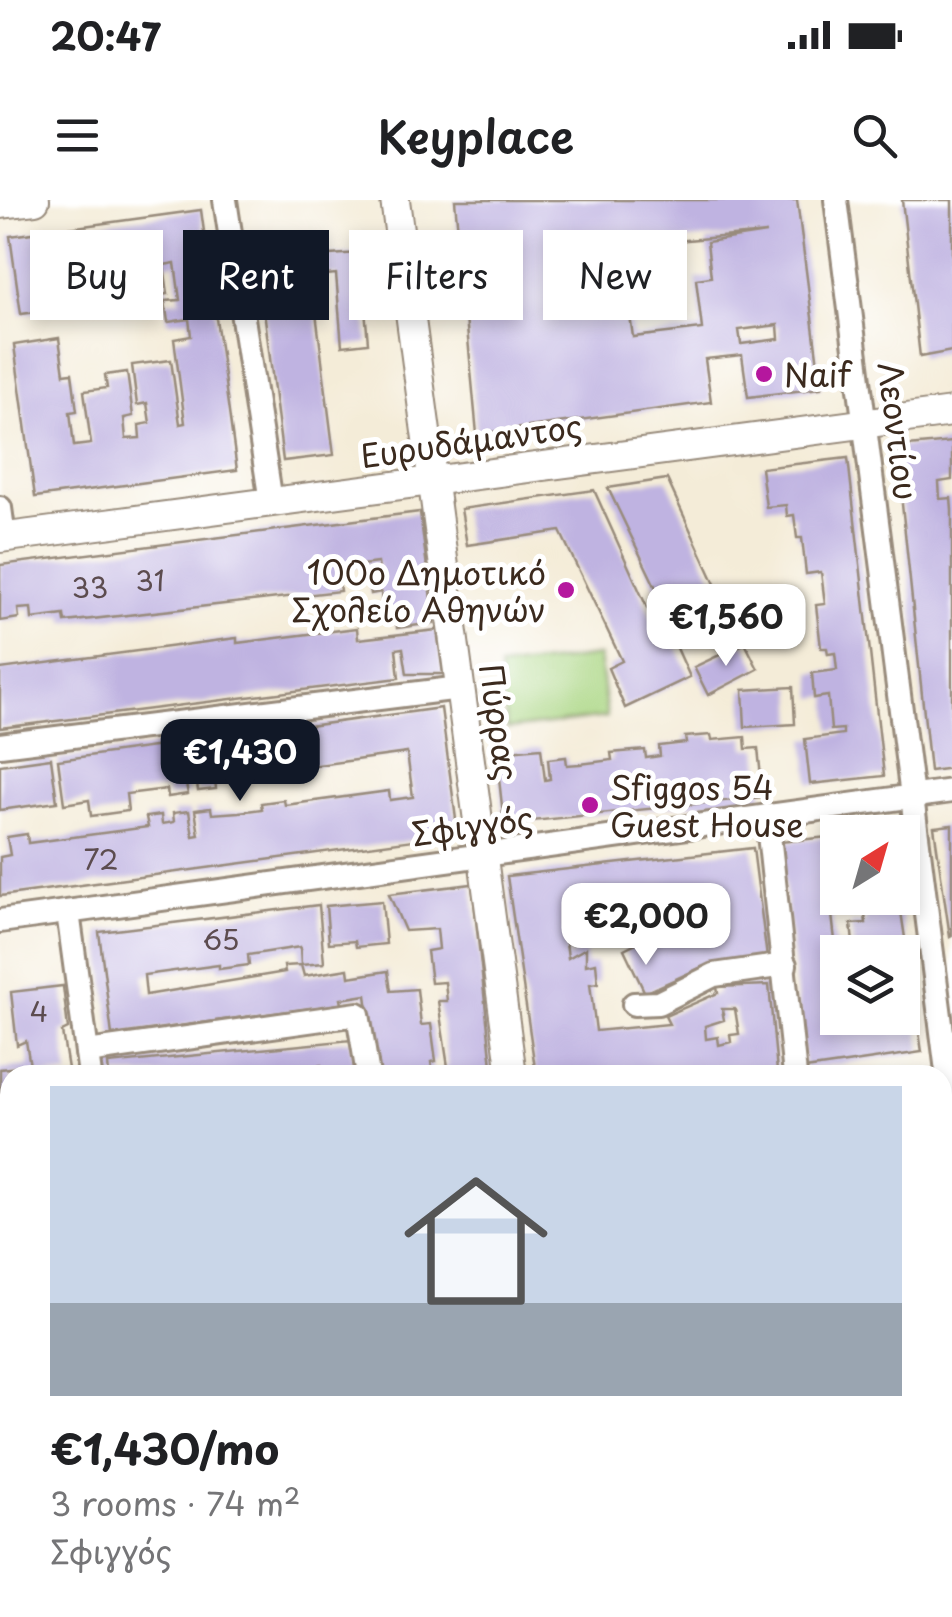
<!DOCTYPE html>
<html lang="en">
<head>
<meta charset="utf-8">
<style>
	body { margin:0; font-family:"Playpen Sans",sans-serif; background:#f2f2f2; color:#202124; height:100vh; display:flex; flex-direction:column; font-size:38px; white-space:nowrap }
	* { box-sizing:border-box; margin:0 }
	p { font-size:32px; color:#757577 }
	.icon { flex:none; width:55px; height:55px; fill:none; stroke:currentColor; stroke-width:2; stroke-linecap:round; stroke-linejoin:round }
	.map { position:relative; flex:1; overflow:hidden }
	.panel { position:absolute; left:0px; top:865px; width:952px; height:552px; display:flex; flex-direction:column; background:#fff; border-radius:30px 30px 0 0; box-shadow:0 5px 15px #0003 }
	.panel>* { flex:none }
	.banner { position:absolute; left:30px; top:30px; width:892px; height:90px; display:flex; gap:20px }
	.needle { width:65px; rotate:37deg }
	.tools { position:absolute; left:820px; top:615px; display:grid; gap:20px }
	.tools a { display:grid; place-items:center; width:100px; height:100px; border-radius:0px; background:#fff; box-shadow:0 5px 15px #0003; font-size:50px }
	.price { position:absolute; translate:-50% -85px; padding:0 22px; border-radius:20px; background:#fff; color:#222; font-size:32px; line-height:65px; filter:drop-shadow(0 2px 5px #0008) }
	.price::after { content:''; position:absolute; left:50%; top:60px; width:30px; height:22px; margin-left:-15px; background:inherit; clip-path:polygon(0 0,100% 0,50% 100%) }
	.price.active { background:#111827; color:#fff }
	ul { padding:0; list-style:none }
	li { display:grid; align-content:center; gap:20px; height:530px; padding:0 50px }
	li span { display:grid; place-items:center; height:310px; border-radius:0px; color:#555 }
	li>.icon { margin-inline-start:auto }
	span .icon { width:180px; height:180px; fill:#fffc; stroke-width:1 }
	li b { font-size:42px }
	.chip { padding:0 35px; border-radius:0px; background:#fff; box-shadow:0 5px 15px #0003; font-size:35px; line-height:90px }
	.chip.active { background:#111827; color:#fff }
	.status { display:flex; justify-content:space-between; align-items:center; height:70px; padding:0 50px; background:#fff; direction:ltr }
	.status svg { height:28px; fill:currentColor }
	header { display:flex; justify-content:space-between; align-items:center; height:130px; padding:0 50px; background:#fff; font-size:45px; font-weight:600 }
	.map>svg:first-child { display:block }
	.green { fill:#a9d581; stroke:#728050; stroke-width:2.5 }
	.building { fill:#bfb3e1; fill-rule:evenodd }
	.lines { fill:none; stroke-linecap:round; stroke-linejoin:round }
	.pedestrian-casing { stroke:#988b7b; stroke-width:22 }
	.minor-casing { stroke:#988b7b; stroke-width:28 }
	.tertiary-casing { stroke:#988b7b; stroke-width:32 }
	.pedestrian { stroke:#fff; stroke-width:18 }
	.minor { stroke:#fff; stroke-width:22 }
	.tertiary { stroke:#fff; stroke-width:28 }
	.poi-dot { fill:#b5179e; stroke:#fff; stroke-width:4 }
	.labels { text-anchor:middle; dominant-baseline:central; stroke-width:10; stroke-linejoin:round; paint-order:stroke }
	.number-label { font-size:28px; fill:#5c4c4f }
	.poi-label { font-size:32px; fill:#3b2a1e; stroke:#fff; text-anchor:start }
	.street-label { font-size:32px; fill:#3b2a1e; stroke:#fff }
</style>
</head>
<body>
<div class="status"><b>20:47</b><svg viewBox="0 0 49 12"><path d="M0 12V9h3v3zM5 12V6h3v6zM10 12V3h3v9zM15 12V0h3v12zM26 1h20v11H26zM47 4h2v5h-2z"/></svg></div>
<header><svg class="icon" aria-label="menu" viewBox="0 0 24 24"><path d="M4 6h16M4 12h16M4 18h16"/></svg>Keyplace<svg class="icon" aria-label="search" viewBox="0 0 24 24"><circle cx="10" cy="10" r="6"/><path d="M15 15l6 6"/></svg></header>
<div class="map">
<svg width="952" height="1417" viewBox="0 0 952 1417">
	<rect width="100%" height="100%" fill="#fff"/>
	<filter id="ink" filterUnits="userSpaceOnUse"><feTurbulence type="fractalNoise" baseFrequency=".01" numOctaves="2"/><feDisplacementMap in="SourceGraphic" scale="20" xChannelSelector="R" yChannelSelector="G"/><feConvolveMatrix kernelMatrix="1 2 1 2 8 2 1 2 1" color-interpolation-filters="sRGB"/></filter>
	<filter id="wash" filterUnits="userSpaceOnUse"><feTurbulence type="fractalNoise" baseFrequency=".0048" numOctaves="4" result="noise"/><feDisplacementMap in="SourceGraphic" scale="40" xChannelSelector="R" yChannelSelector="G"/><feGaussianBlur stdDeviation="2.25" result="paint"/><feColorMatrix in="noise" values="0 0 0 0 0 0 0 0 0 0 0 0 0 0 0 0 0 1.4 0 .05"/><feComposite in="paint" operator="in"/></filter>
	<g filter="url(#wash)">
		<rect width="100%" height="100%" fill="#f4ecd8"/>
		<!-- green -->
		<polygon class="green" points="599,456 607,517 507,529 499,468"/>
		<g id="blocks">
			<!-- building -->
			<g class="building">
				<path d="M455 0H797L821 188 748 197 742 155 705 159 711 202 477 234ZM766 33 707 42 711 77 696 79 702 129 633 137 628 101 618 102 614 71 600 73 597 48ZM778 125 779 139 741 144 739 130Z"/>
				<polygon points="902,0 952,0 952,151 920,157"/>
				<polygon points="201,10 237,270 35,297 14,145 59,138 64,174 72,173 77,211 70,212 74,246 91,244 84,191 107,188 105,175 127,172 133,216 124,218 126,239 140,238 139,225 150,223 147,203 137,205 132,165 171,160 180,224 185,223 174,139 191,136 189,119 168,122 165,101 180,100 175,63 164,65 168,94 21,114 10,36"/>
				<polygon points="295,51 299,81 307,80 308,88 321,86 323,104 315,105 334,255 283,261 257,55"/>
				<polygon points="360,53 368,143 342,146 336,74 316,76 314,56"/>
				<polygon points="952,242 952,280 939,282 940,299 951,298 952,310 952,568 930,571 896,247"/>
				<polygon points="848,258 884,576 810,584 805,539 843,534 843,529 831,530 828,496 814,498 812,473 837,470 835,453 828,454 827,448 821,448 816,405 825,404 821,372 806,374 802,338 797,338 794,315 787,316 786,305 766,307 761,268"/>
				<polygon points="667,279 731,419 679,436 608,288"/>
				<polygon points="594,290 658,432 668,428 690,477 625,508 608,468 622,461 560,331 467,345 461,309"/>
				<polygon points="420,312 434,423 397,428 396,413 383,415 381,392 371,394 368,372 379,371 378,363 337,368 340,391 65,422 64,415 32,419 31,408 18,409 19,418 0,421 0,365"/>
				<polygon points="357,428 358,439 437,430 443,474 407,474 403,448 396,449 399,478 0,528 0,469 237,438 237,443"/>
				<polygon points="745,443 758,469 708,495 694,467"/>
				<polygon points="793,487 795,524 745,527 743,490"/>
				<polygon points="441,508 458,634 0,696 0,657 10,655 7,637 27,634 28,643 148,627 146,617 161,615 162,624 174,622 173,613 189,611 193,636 199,635 195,610 211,608 212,614 239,612 262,609 261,603 284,600 285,605 389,591 390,600 413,597 407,553 215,579 216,589 198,591 197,583 186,584 188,594 168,597 167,589 126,594 128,611 91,616 89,600 64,604 58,560"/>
				<polygon points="711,535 712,540 745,537 746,549 758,548 763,597 504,624 496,552 541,548 545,580 550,579 548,559 566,557 567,565 580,564 612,560 611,553 645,550 646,558 660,556 659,546 686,543 685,537"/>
				<polygon points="51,558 57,602 0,610 0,565"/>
				<polygon points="952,625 952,736 950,737 934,627"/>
				<polygon points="838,636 838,696 830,697 838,767 838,818 843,818 844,830 850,830 847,818 902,818 902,752 854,752 851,724 866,723 863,698 899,698 922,852 805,869 780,642"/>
				<path d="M753 648 767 758 702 767 645 793 624 749 687 718 694 732V708L719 703V697L680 700 681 705 641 710 639 702 602 706 603 714 574 719 572 709 562 710 568 758 586 748V765L596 763 598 783 590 784 596 831 669 824 665 816 718 793 717 787 769 785 777 872 747 875H536L507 676ZM722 809H735L739 834 730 835 731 842 719 845 718 837 706 839 705 826 724 820Z"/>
				<polygon points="472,684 493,875 443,875 440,870 448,867 438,801 447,801 445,782 431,783 427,751 439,749 437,729 405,731 389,694"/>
				<polygon points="382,701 386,744 356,747 355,741 329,743 326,706"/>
				<polygon points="319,705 324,763 301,765 300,747 248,755 249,765 219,769 219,765 144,775 146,795 285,772 284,766 301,765 304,776 348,769 349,777 388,771 391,791 417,789 421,825 431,824 436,861 431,862 433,875 377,875 366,795 341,799 342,804 112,835 99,732"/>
				<polygon points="63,786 68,829 62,832 69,875 10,875 10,905 0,906 0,869 30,866 26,841 17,845 11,792"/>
				<polygon points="351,840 355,875 322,875 321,865 311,866 313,875 109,875 108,864"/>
				<polygon points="952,939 952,1061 942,1041 942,944"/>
				<polygon points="948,1078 952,1087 952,1276 942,1251 942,1080"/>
				<polygon points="10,1164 10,1197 0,1198 0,1165"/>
				<polygon points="10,1255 10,1285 5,1286 7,1298 0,1299 0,1256"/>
				<polygon points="10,1386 10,1408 28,1408 29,1417 0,1417 0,1398 6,1397 4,1387"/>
				<polygon points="952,1406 952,1417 921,1417 921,1410"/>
				<polygon points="94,1408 133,1408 134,1417 96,1417"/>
				<polygon points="372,1408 546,1408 548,1417 373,1417"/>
				<polygon points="630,1408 683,1408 685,1417 632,1417"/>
			</g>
		</g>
	</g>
	<g filter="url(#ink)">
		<use href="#blocks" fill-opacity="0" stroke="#988b7b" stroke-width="2.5"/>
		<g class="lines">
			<!-- pedestrian casing -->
			<g class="pedestrian-casing">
				<polyline id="pedestrian" points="163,1408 165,1417"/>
			</g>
			<!-- minor casing -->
			<g class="minor-casing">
				<g id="minor">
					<polyline points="225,0 271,302"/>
					<polyline points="836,0 949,887"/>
					<polyline points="0,308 4,337"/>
					<polyline points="0,545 460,488"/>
					<polyline points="767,616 795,875"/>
					<polyline points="68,712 90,875"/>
					<polyline points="0,721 952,591"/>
					<polyline points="634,804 658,803 714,775 785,765"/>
					<polyline points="87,852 358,814 368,875"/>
					<polyline points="0,928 10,926"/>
					<polyline points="0,1010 10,1009"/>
					<polyline points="942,1310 952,1335"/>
					<polyline points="0,1319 10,1318"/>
					<polyline points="0,1367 10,1365"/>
					<polyline points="942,1380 952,1379"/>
					<polyline points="349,1408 351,1417"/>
					<polyline points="769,1417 814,1408"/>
				</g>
			</g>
			<!-- tertiary casing -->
			<g class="tertiary-casing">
				<g id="tertiary">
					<polyline points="395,0 512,875"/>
					<polyline points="0,4 35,0"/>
					<polyline points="0,338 952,212"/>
					<polyline points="578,1408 579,1417"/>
				</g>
			</g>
			<!-- pedestrian -->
			<use href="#pedestrian" class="pedestrian"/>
			<!-- minor -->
			<use href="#minor" class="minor"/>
			<!-- tertiary -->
			<use href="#tertiary" class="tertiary"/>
		</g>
	</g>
	<!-- markers -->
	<g class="poi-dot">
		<circle cx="764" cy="174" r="10"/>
		<circle cx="566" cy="390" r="10"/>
		<circle cx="590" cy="605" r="10"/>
	</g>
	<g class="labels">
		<!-- number labels -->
		<g class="number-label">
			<text x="150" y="379">31</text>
			<text x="90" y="386">33</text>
			<text x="101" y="658">72</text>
			<text x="221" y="738">65</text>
			<text x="39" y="810">4</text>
		</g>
		<!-- poi labels -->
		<g class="poi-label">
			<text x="784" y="174">Naif</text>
			<text x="546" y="372" text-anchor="end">100ο Δημοτικό<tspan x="546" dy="37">Σχολείο Αθηνών</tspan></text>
			<text x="610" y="587">Sfiggos 54<tspan x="610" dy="37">Guest House</tspan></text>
		</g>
		<!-- street labels -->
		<g class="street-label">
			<text transform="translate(899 231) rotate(83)">Λεοντίου</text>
			<text transform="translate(471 240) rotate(-8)">Ευρυδάμαντος</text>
			<text transform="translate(500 522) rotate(82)">Πύρρας</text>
			<text transform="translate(472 625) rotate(-8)">Σφιγγός</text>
		</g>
	</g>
</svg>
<div class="tools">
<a><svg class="needle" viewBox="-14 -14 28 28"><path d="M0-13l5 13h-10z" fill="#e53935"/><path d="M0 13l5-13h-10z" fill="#757577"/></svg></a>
<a><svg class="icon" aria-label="layers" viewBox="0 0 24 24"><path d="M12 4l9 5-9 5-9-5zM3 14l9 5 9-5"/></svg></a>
</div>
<b class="price" style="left:726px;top:469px">€1,560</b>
<b class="price active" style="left:240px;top:604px">€1,430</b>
<b class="price" style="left:646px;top:768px">€2,000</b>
<div class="banner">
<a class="chip">Buy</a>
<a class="chip active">Rent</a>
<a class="chip">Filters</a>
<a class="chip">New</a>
</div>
<section class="panel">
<ul>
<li><span style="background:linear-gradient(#c9d6e8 70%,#9aa5b1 0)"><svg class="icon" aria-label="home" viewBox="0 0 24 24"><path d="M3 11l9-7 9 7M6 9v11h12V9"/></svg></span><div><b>€1,430/mo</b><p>3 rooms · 74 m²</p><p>Σφιγγός</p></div></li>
</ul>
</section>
</div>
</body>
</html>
